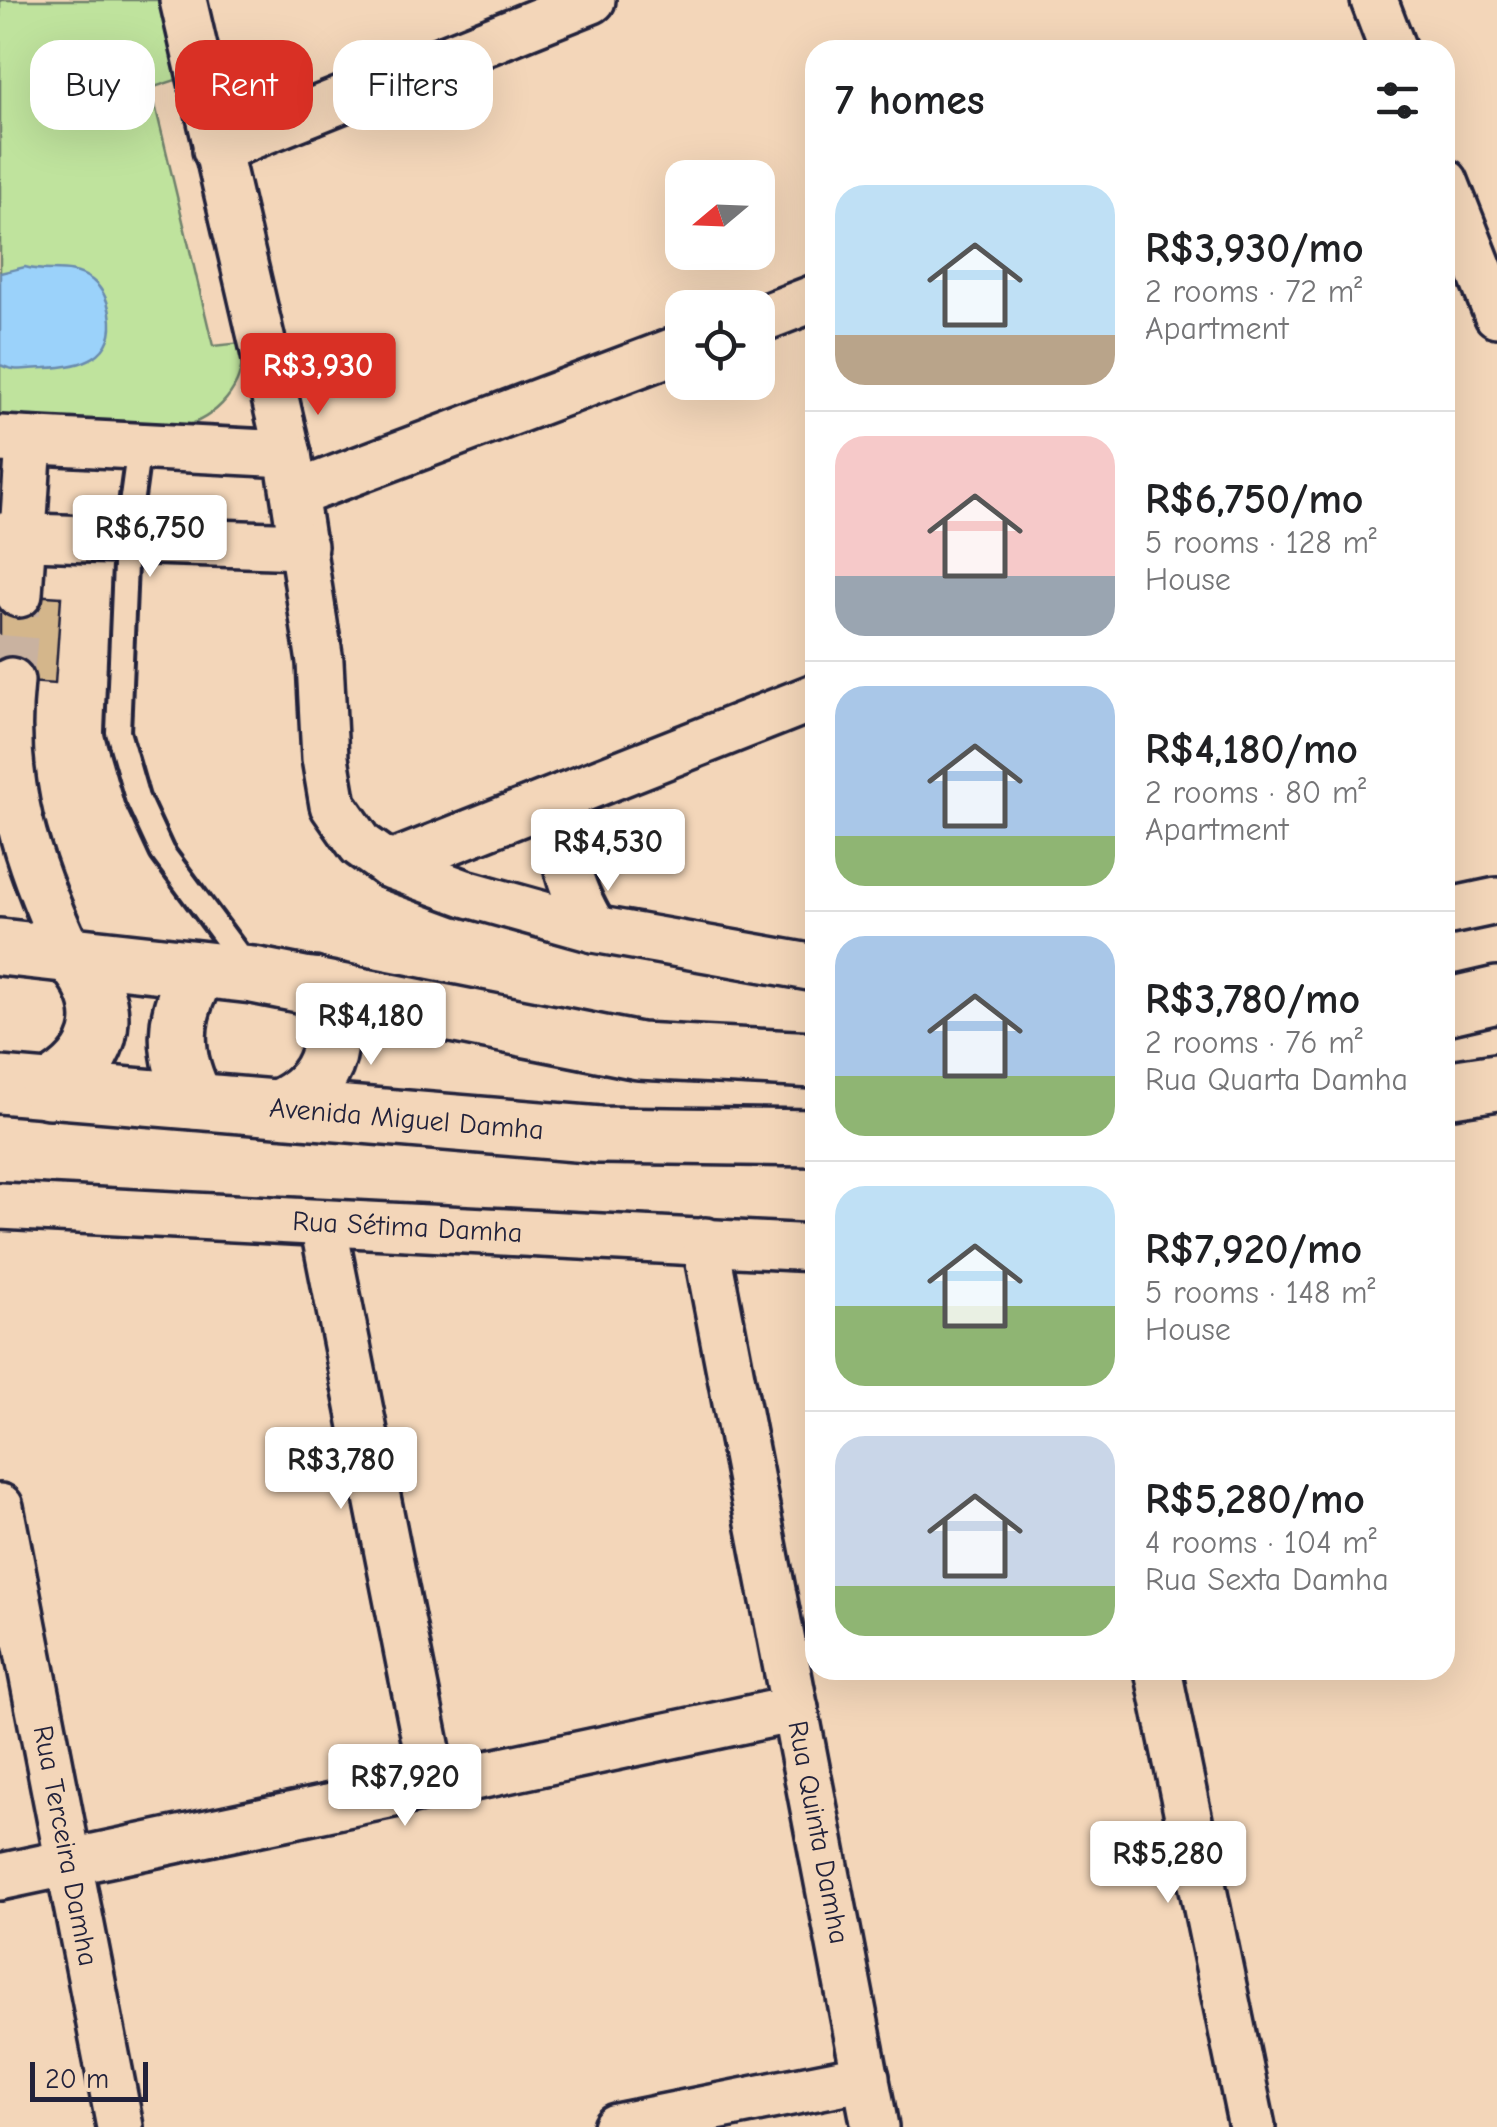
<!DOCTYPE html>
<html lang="en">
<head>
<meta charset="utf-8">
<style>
	body { margin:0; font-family:"Comic Neue",sans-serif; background:#f2f2f2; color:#202124; height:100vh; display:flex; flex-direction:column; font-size:38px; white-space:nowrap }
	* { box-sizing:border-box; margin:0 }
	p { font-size:32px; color:#757577 }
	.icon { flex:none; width:55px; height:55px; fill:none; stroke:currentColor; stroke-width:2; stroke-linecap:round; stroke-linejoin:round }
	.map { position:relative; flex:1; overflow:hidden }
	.side { position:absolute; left:805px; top:40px; width:650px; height:1640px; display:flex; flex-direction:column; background:#fff; border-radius:30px; box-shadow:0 10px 40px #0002 }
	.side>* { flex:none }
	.banner { position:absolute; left:30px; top:40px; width:625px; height:90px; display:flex; gap:20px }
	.needle { width:65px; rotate:251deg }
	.fabs { position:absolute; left:665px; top:160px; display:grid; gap:20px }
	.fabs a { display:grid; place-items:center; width:110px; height:110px; border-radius:20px; background:#fff; box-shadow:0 10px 40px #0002; font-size:50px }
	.scale { position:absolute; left:30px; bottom:25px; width:118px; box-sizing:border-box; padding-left:10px; border:5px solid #22223b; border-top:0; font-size:28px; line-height:35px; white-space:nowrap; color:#22223b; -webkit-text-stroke:8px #f3d6b9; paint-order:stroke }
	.price { position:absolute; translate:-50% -85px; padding:0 22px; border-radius:10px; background:#fff; color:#222; font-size:32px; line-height:65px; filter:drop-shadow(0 2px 5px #0008) }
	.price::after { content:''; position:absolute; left:50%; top:60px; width:30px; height:22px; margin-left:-15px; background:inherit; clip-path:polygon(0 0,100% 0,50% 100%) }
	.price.active { background:#d93025; color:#fff }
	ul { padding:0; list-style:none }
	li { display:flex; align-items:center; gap:30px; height:250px; padding:0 30px }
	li+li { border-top:2px solid #e0e0e0 }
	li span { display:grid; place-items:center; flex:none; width:280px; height:200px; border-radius:30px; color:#555 }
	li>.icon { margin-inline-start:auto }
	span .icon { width:120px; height:120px; fill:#fffc; stroke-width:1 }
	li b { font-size:42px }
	h2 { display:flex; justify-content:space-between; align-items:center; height:120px; padding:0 30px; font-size:42px }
	.tag { padding:0 35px; border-radius:30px; background:#fff; box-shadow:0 10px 40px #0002; font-size:35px; line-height:90px }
	.tag.active { background:#d93025; color:#fff }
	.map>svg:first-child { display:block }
	.green { fill:#bfe39d; stroke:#70826c; stroke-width:2.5 }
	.water { fill:#9bd2fa; stroke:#6b8cae; stroke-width:2.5 }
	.building { fill:#d4b68b; stroke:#22223b; stroke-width:2.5 }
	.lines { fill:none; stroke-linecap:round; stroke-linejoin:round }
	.street-tunnel { stroke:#c9b2a0; stroke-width:45; stroke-dasharray:45 22; stroke-linecap:butt }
	.lane-casing { stroke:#22223b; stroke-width:30 }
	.street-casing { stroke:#22223b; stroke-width:52 }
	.secondary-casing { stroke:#22223b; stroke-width:62 }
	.lane { stroke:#f3d6b9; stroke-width:22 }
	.street { stroke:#f3d6b9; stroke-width:45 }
	.secondary { stroke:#f3d6b9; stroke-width:55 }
	.labels { text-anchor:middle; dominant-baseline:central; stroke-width:8; stroke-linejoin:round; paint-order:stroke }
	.street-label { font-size:28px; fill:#22223b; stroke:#f3d6b9 }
</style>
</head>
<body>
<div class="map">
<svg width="1497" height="2127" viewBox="0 0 1497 2127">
	<rect width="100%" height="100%" fill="#f3d6b9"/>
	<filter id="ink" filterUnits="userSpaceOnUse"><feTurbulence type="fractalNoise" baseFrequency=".01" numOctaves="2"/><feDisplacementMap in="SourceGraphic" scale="20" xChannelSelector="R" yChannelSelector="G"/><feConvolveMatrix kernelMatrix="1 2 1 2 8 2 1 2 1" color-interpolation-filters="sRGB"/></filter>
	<g filter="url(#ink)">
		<!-- green -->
		<path class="green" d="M0 0H160L179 79 151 88 213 346 242 343C247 387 218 418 177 429L0 418Z"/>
		<!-- water -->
		<path class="water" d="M25 267C48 274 70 264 92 280 102 288 108 301 110 313 118 359 79 367 45 368 27 368 17 373 0 365V273Z"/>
		<!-- building -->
		<polygon class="building" points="0,593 61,597 55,684 0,680"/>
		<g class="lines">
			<!-- street-tunnel -->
			<polyline class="street-tunnel" points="11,681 19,594"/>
			<!-- lane casing -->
			<g class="lane-casing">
				<polyline id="lane" points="139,446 126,541 118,732 137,798 162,852 248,968"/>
			</g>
			<!-- street casing -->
			<g class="street-casing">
				<g id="street">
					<polyline points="183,0 288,454 320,662 325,758 333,805 361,845 389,865 465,893 594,929 815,968"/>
					<polyline points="1374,0 1393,50"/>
					<polyline points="216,150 592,0"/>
					<polyline points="1445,182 1497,314"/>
					<polyline points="758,320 815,298"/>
					<polyline points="0,439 288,454"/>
					<polyline points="295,494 682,348"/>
					<polyline points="0,536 304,546"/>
					<polyline points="19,594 29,441"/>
					<path d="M11 681C0 783 26 861 68 952"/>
					<path d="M564 796C561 853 565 880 594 929"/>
					<polyline points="389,865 815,697"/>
					<polyline points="1445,912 1497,901"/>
					<path id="s1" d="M0 1206 815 1248"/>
					<polyline points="323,1224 434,1785"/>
					<path id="s2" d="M705 1241 875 2127"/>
					<path id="s3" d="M0 1507 120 2127"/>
					<polyline points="1158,1670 1252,2127"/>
					<polyline points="0,1877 795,1709"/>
					<polyline points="616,2127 866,2077"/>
				</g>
			</g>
			<!-- secondary casing -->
			<g class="secondary-casing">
				<g id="secondary">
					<polyline points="0,947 253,975 639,1051 815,1060"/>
					<polyline points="1445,1007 1497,995"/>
					<path id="s4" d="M0 1085 600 1135 815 1138"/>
					<path d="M49 1090C110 1055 116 1003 68 952"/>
					<polyline points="1445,1090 1497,1082"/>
					<path d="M196 1101C172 1056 172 1016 198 972"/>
					<path d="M280 1107C332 1083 345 1034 313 986"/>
				</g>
			</g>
			<!-- lane -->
			<use href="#lane" class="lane"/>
			<!-- street -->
			<use href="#street" class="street"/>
			<!-- secondary -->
			<use href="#secondary" class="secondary"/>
		</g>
	</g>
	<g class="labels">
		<!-- street labels -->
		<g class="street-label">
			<text stroke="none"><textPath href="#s4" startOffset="408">Avenida Miguel Damha</textPath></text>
			<text stroke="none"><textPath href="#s1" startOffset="408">Rua Sétima Damha</textPath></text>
			<text stroke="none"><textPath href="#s2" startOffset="602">Rua Quinta Damha</textPath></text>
			<text stroke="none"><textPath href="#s3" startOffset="345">Rua Terceira Damha</textPath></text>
		</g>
	</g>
</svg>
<div class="fabs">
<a><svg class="needle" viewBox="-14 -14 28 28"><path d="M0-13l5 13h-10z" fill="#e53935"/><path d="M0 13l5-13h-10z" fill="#757577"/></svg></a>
<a><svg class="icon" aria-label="locate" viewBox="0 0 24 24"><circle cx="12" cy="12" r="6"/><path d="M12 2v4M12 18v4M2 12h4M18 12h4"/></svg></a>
</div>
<div class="scale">20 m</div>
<b class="price active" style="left:318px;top:418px">R$3,930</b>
<b class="price" style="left:150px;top:580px">R$6,750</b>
<b class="price" style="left:608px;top:894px">R$4,530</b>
<b class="price" style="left:371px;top:1068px">R$4,180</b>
<b class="price" style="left:341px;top:1512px">R$3,780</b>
<b class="price" style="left:405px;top:1829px">R$7,920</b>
<b class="price" style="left:1168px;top:1906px">R$5,280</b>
<div class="banner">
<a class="tag">Buy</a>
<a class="tag active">Rent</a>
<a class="tag">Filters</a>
</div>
<section class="side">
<h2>7 homes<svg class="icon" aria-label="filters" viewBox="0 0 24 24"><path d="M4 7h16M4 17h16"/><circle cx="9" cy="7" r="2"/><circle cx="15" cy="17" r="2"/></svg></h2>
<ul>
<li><span style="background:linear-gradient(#bfe0f5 75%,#b9a48a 0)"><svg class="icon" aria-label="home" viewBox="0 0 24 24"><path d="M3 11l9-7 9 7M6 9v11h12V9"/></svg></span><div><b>R$3,930/mo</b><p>2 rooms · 72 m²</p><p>Apartment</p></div></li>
<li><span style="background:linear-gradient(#f6c9c9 70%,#9aa5b1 0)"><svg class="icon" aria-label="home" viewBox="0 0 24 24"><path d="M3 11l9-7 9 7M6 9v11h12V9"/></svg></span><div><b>R$6,750/mo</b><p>5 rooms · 128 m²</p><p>House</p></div></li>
<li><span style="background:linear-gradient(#a9c7e8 75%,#8fb573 0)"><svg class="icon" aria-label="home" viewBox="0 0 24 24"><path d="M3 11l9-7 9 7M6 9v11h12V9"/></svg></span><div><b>R$4,180/mo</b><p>2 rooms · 80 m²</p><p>Apartment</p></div></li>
<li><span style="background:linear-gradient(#a9c7e8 70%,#8fb573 0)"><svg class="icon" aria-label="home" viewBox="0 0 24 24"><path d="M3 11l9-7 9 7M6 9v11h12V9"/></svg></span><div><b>R$3,780/mo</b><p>2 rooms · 76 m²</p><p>Rua Quarta Damha</p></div></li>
<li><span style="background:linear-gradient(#bfe0f5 60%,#8fb573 0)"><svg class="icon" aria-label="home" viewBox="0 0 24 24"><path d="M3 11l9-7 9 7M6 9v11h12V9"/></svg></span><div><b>R$7,920/mo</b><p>5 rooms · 148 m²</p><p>House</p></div></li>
<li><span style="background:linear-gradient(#c9d6e8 75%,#8fb573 0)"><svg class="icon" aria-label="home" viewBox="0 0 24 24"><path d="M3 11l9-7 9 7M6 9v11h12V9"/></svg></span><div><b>R$5,280/mo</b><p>4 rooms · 104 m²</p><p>Rua Sexta Damha</p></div></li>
</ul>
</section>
</div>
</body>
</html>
